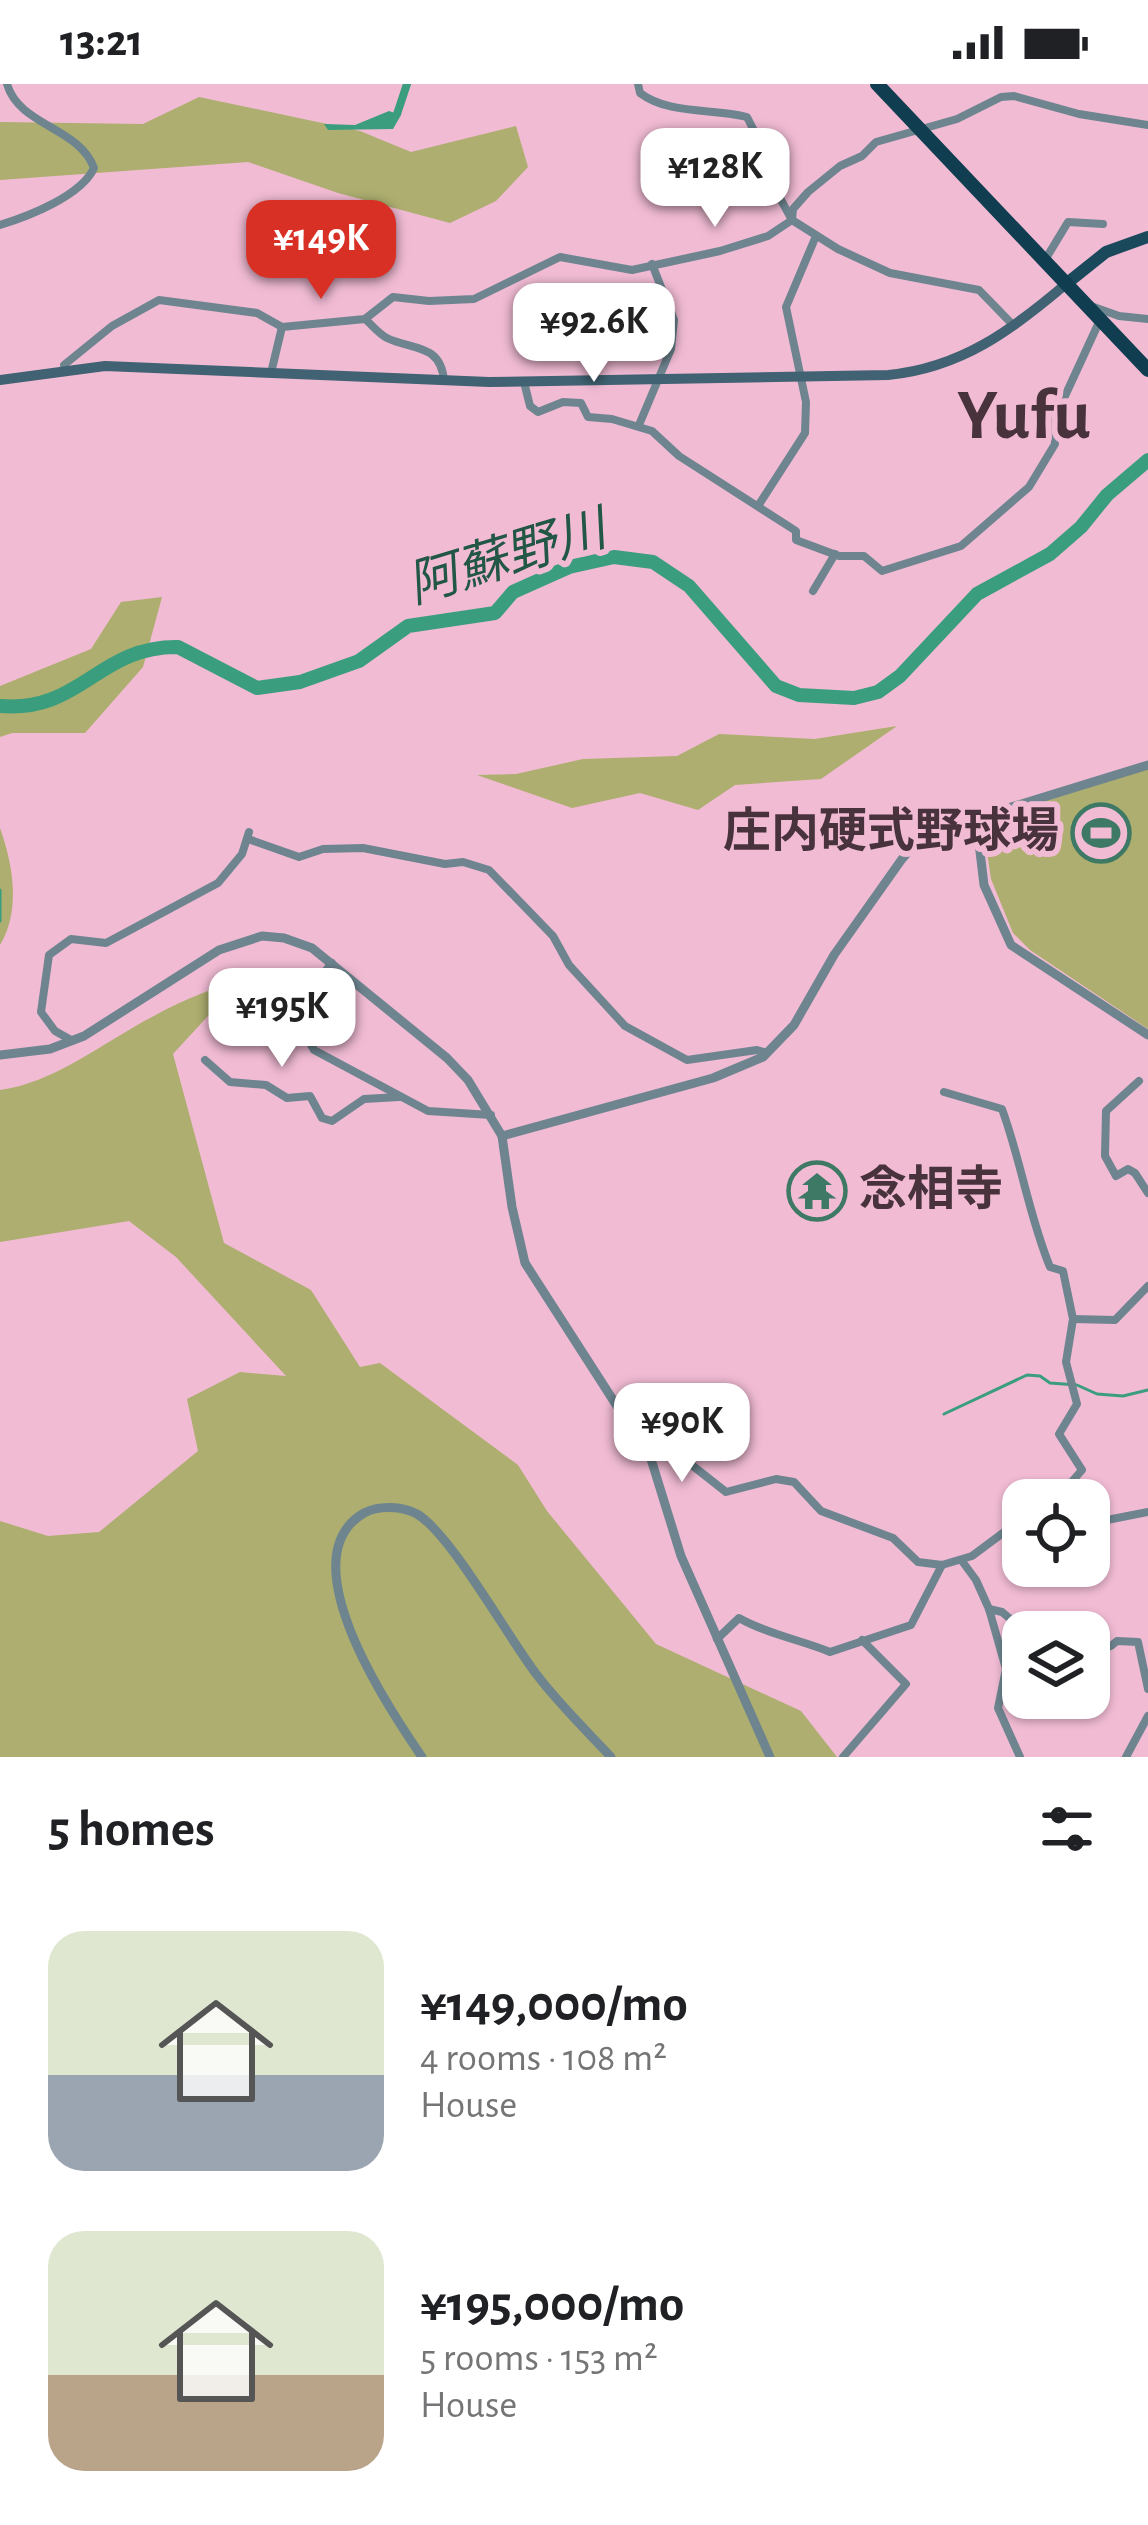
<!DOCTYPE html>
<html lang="en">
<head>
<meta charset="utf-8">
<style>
	body { margin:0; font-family:"Alegreya Sans","Noto Sans JP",sans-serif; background:#f2f2f2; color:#202124; height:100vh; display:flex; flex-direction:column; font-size:45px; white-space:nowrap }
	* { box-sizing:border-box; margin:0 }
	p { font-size:39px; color:#757577 }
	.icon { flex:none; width:66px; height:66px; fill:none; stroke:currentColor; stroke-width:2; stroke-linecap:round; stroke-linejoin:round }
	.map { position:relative; height:1673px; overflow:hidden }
	.drawer { display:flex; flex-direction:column; background:#fff; flex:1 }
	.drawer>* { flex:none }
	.controls { position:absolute; left:1002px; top:1395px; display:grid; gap:24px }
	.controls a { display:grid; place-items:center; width:108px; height:108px; border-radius:24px; background:#fff; box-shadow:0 3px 9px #0004; font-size:60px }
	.price { position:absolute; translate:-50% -102px; padding:0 27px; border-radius:24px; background:#fff; color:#222; font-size:39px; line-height:78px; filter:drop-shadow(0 3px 6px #0008) }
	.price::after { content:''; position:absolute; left:50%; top:72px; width:36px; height:27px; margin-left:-18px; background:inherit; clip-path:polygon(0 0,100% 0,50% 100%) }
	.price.on { background:#d93025; color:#fff }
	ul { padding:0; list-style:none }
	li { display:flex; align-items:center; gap:36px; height:300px; padding:0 48px }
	li span { display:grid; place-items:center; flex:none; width:336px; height:240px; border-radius:36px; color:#555 }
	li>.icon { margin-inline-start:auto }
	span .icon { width:144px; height:144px; fill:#fffc; stroke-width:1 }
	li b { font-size:51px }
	h2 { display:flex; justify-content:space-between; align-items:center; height:144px; padding:0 48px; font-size:51px }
	.status { display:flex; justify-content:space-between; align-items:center; height:84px; padding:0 60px; background:#fff; direction:ltr }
	.status svg { height:33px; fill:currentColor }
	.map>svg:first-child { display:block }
	.green { fill:#adae6f }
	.water { fill:#3a9d7e }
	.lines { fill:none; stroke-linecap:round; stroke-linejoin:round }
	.stream { stroke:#3a9d7e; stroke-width:3 }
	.canal { stroke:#3a9d7e; stroke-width:8 }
	.river { stroke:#3a9d7e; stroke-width:14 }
	.minor { stroke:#6e8590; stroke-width:8 }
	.tertiary { stroke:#6e8590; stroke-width:9 }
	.secondary { stroke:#406272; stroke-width:10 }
	.primary { stroke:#1b495c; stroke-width:12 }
	.trunk { stroke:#103e50; stroke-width:14 }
	.labels { text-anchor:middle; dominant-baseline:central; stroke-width:12; stroke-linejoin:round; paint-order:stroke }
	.poi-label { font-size:48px; font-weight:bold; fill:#48333d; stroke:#f1bbd4; text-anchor:end }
	.water-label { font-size:51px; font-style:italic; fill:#225746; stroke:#f1bbd4 }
	.town-label { font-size:72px; font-weight:bold; fill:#48333d; stroke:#f1bbd4 }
</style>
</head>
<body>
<div class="status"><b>13:21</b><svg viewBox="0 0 49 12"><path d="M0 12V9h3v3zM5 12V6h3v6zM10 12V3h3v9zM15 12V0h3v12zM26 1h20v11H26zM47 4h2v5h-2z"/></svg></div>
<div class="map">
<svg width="1148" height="1673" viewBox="0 0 1148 1673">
	<rect width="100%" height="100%" fill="#f1bbd4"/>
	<!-- green -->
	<g class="green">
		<polygon points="199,13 360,47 411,68 516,42 528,83 496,117 450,139 338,109 248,78 0,96 0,38 143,40"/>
		<polygon points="162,513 143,583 85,649 12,649 0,653 0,602 91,565 121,518"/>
		<polygon points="897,642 821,695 735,701 698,726 640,709 572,724 477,691 516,690 583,675 677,672 719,650 815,655"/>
		<polygon points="1148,685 1148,945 1030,866 1013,849 991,795 984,747 989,734"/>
		<path d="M0 744C13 781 21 826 0 861Z"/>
		<path d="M256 891 208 932 173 970 224 1159 311 1206 360 1283 380 1279 518 1381 547 1427 656 1560 801 1627 837 1673H0V1437L48 1452 99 1448 198 1367 187 1315 240 1288 286 1292 176 1173 129 1137 0 1158V1006C54 999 104 958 152 933 185 914 220 902 256 891Z"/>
	</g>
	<!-- water -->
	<polygon class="water" points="389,27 401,31 393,45 328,46 324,40 355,41"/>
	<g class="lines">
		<!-- stream -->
		<g class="stream">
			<polyline points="0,806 0,837"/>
			<polyline points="944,1330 1027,1291 1040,1292 1050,1299 1077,1301 1097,1310 1123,1312 1148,1306"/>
		</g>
		<!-- canal -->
		<polyline class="canal" points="397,30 407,0"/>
		<!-- river -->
		<path class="river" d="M0 622C81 629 98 562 178 563L257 604 300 598 359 577 408 542 495 529 513 508 569 483 614 473 653 478 689 502 776 602 799 611 854 614 878 608 900 592 977 510 1050 470 1081 443 1107 411 1148 376"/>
		<!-- minor -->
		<g class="minor">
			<path d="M638 0 640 9C669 31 713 24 747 33L769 76 775 105 792 136 838 165 890 189 979 206 1014 242"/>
			<path d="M0 141C29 132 81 112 94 84 79 43 19 42 7 0"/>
			<polyline points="1045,176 1068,138 1103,140"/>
			<polyline points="1091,222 1119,232 1148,235"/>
			<path d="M365 235C372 241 379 250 387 254 411 266 441 259 444 297"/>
			<polyline points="65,285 64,281 112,242 159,216 257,229 282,243 365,235 393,213 429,217 474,215 560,173 632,186 720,167 768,152 792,136 793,125 808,108 840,82 862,72 876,58 957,35 1001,13 1014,12 1079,30 1148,41"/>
			<polyline points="271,289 282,243"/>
			<polyline points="524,298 530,322 538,328 563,318 581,319 588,333 612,335 652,347 679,372 796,447 796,456 839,472 864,472 882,487 961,462 1029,403 1055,360 1053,338 1100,236"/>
			<polyline points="639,341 671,265 674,236 652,180"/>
			<polyline points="758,422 805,349 806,318 786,223 816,152"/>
			<polyline points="813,507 835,470"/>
			<polyline points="248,755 299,773 323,765 363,764 445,780 463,778 489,786 553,852 569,881 625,942 687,976 757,966 767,969"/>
			<path d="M332 879C310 904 294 936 314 966L428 1027 491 1031"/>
			<polyline points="71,956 55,947 41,928 49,871 71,855 106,859 218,799 242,770 249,748"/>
			<polyline points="205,976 230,998 266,1001 287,1014 310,1012 322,1034 332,1037 364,1015 399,1013"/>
			<polyline points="1139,997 1106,1027 1105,1072 1116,1092 1128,1085 1135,1089 1148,1109"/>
			<path d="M944 1008 1002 1025C1021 1077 1029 1132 1050 1183L1063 1187 1073 1235 1066 1278 1077 1320 1059 1350 1082 1386 1056 1416"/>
			<polyline points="1073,1235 1115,1236 1148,1202"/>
			<polyline points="622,1326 726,1408 776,1395 794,1398 821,1427 893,1454 918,1478 942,1481 972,1472 1023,1434"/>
			<polyline points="1089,1436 1102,1437 1148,1428"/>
			<polyline points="962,1477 976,1496 989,1525 1006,1585 998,1624 1020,1673"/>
			<polyline points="989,1525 1002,1528 1026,1548"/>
			<path d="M717 1555 739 1534C767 1550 801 1556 830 1568L911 1541 942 1481"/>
			<polyline points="1089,1565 1111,1562 1117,1557 1138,1558 1148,1605"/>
			<polyline points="843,1673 906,1600 862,1556"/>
			<polyline points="1126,1673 1148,1632"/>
		</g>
		<!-- tertiary -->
		<g class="tertiary">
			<polyline points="976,734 984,801 1011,861 1148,951"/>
			<polyline points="0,971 50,965 84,952 219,866 262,852 284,854 312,864 447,974 468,996 502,1052 512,1123 525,1179 651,1375 681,1472 770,1673"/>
			<polyline points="502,1052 713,994 763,973 794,941 834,871 902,775 915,760 940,745 1148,681"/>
			<path d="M422 1673C389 1625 287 1474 364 1429 379 1421 402 1422 417 1430 451 1450 509 1555 537 1591 559 1620 586 1646 611 1673"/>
		</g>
		<!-- secondary -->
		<path class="secondary" d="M0 296 105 282 489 298 888 291C961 284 1012 246 1066 200"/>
		<!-- primary -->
		<polyline class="primary" points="1066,200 1106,168 1148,153"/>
		<!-- trunk -->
		<polyline class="trunk" points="877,0 1148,286"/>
	</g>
	<!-- icons -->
	<defs>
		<g id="stadium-ring" transform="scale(3)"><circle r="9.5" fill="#f1bbd4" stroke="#3d7964" stroke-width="1.5"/><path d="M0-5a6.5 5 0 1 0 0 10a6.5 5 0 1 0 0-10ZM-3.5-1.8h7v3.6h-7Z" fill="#3d7964"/></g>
		<g id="temple-ring" transform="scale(3)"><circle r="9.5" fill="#f1bbd4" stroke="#3d7964" stroke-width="1.5"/><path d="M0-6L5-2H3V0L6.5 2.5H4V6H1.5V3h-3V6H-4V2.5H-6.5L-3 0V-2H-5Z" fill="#3d7964"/></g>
	</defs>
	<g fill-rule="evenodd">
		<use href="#stadium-ring" x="1101" y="749"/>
		<use href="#temple-ring" x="817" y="1107"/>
	</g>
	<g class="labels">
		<!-- poi labels -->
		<g class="poi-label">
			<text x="1059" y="749">庄内硬式野球場</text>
			<text x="859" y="1107" text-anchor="start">念相寺</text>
		</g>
		<!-- water labels -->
		<g class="water-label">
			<text transform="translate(507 474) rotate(-17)">阿蘇野川</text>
		</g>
		<!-- town labels -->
		<g class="town-label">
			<text x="1024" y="332">Yufu</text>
		</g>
	</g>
</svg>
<div class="controls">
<a><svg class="icon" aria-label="locate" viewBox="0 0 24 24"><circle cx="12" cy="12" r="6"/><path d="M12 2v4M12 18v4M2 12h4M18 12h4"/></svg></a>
<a><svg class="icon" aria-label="layers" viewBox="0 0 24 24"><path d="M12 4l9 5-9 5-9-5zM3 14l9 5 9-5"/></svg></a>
</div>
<b class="price" style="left:715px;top:146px">¥128K</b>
<b class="price on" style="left:321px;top:218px">¥149K</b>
<b class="price" style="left:594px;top:301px">¥92.6K</b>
<b class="price" style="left:282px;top:986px">¥195K</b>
<b class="price" style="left:682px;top:1401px">¥90K</b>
</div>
<section class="drawer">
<h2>5 homes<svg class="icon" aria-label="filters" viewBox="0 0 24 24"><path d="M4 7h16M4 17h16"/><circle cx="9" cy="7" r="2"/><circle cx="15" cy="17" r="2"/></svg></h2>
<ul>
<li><span style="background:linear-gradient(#dfe7d0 60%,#9aa5b1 0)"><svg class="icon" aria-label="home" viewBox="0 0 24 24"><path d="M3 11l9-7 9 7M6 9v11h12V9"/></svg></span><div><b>¥149,000/mo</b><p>4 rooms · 108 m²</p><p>House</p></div></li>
<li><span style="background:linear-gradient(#dfe7d0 60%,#b9a48a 0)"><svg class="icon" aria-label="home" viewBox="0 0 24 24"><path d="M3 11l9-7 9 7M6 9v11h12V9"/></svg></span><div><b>¥195,000/mo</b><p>5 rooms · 153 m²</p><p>House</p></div></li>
</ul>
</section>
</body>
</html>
